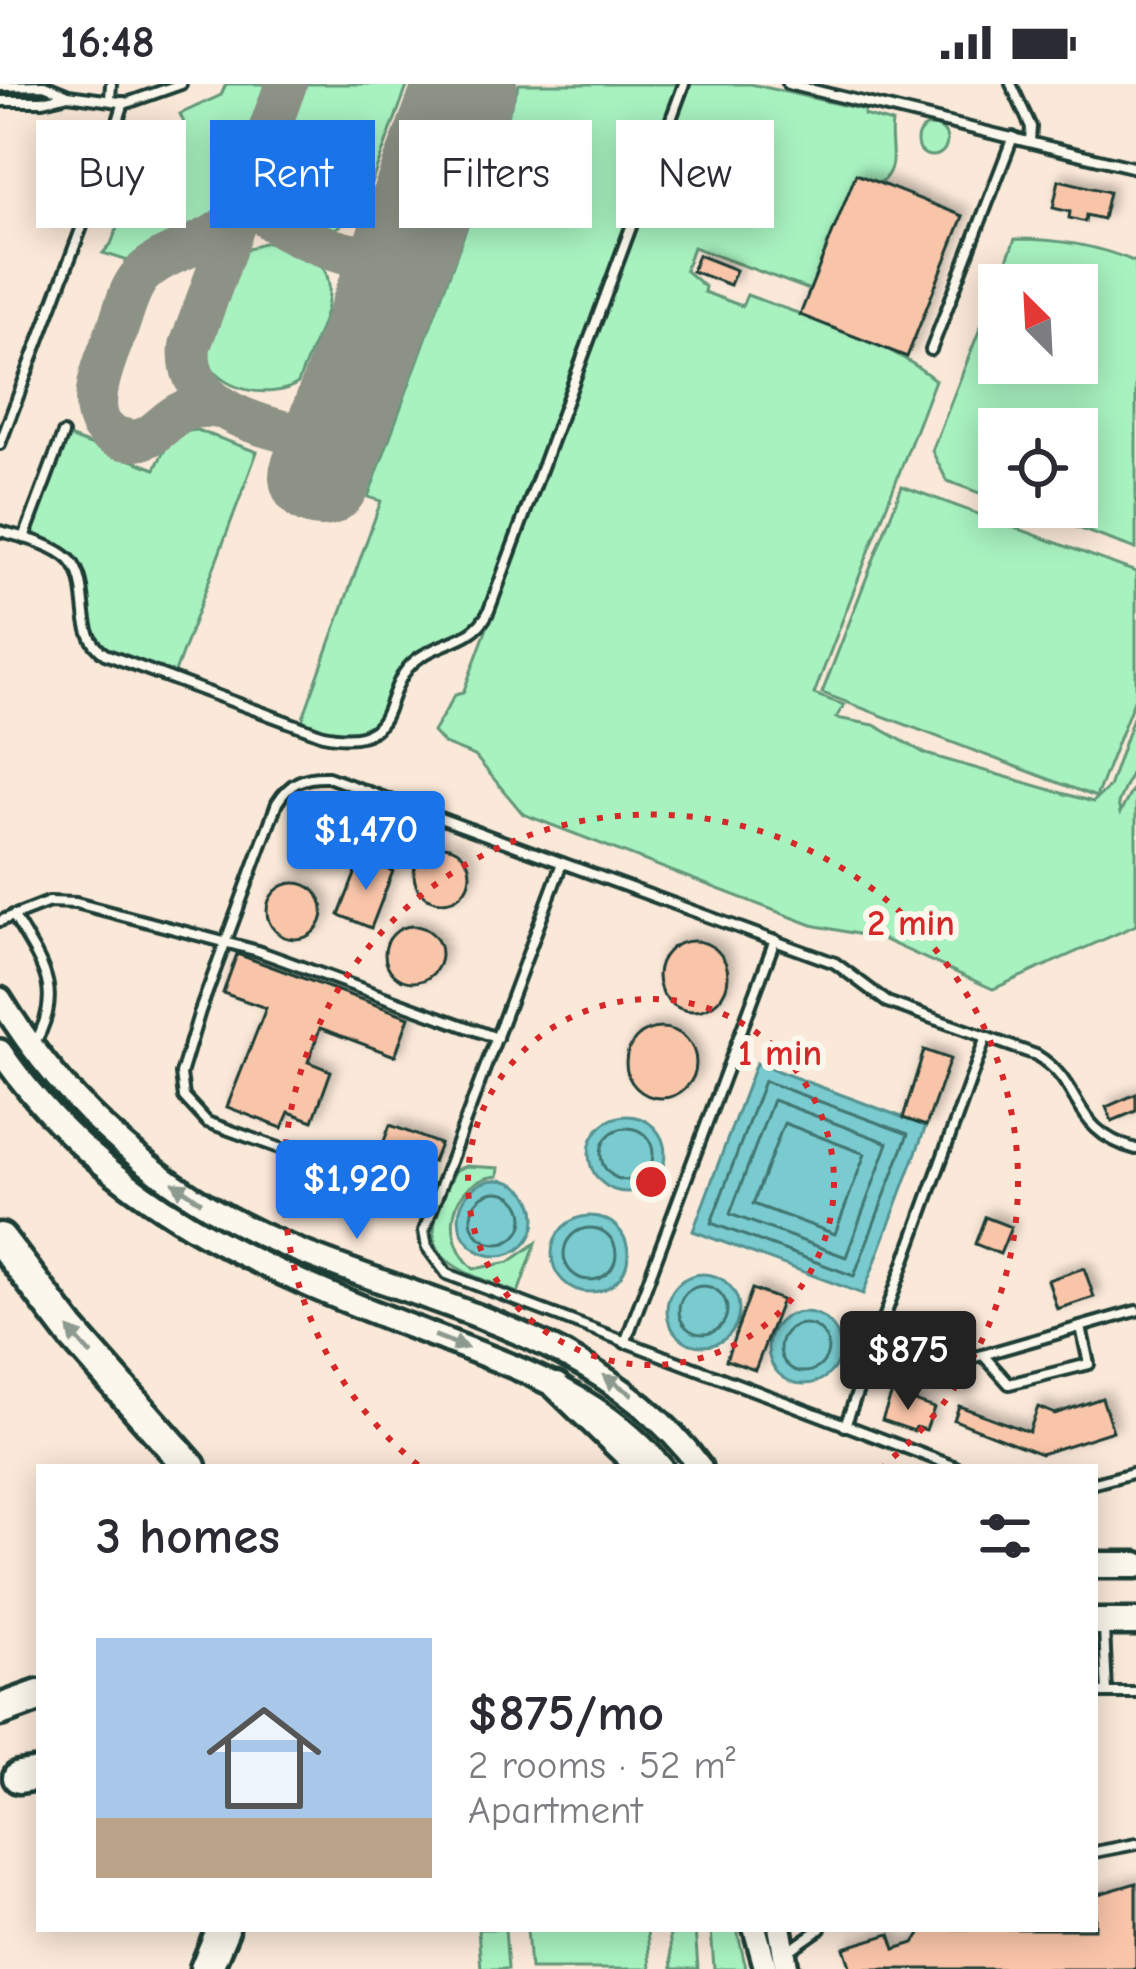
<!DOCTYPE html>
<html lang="en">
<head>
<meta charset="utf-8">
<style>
	body { margin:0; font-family:"Comic Neue",sans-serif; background:#f2f2f3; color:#2b2b33; height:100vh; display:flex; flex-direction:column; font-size:45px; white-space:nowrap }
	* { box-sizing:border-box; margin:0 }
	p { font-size:39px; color:#7c7c81 }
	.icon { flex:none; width:66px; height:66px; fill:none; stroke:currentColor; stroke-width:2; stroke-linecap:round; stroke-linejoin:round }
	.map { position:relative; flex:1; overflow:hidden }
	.panel { position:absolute; left:36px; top:1380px; width:1062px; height:468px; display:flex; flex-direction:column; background:#fff; border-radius:0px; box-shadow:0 6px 30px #0003 }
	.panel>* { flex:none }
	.guide { position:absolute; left:36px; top:36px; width:1065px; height:108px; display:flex; gap:24px }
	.needle { width:78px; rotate:336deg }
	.fabs { position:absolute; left:978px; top:180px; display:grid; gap:24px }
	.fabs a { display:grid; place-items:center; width:120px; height:120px; border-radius:0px; background:#fff; box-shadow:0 6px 30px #0003; font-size:60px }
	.price { position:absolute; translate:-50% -102px; padding:0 27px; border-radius:12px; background:#1a73e8; color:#fff; font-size:39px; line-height:78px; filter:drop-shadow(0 3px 6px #0008) }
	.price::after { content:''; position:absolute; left:50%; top:72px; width:36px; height:27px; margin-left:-18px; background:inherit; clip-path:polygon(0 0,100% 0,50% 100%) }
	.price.active { background:#222; color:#fff }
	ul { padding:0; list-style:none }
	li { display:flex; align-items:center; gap:36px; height:300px; padding:0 60px }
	li span { display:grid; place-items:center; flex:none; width:336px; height:240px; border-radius:0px; color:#555 }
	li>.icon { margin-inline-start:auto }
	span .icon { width:144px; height:144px; fill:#fffc; stroke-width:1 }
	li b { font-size:51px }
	h2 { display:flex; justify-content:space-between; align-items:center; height:144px; padding:0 60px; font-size:51px }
	.tag { padding:0 42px; border-radius:0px; background:#fff; box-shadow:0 6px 30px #0003; font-size:42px; line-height:108px }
	.tag.active { background:#1a73e8; color:#fff }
	.status { display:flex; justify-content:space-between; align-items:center; height:84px; padding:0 60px; background:#fff; direction:ltr }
	.status svg { height:33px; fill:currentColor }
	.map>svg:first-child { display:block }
	.green { fill:#a8f2c0; stroke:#64987a; stroke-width:3; fill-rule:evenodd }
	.water { fill:#79cbcf; stroke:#559291; stroke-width:3 }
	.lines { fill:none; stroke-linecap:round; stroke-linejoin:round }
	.shore { stroke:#437672; stroke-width:3 }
	.taxiway { stroke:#8c9286; stroke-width:42 }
	.runway { stroke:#8c9286; stroke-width:102 }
	.building { fill:#f9c5a9; stroke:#1f3d34; stroke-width:3; filter:url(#shadow) }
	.service-casing { stroke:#1f3d34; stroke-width:16 }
	.tertiary-casing { stroke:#1f3d34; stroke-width:30 }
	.primary-casing { stroke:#1f3d34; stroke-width:33 }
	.motorway-casing { stroke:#1f3d34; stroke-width:39 }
	.service { stroke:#fbf7ec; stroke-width:8 }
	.tertiary { stroke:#fbf7ec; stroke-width:21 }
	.primary { stroke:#fbf7ec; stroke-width:24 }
	.motorway { stroke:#fbf7ec; stroke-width:30 }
	.oneway { fill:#8d9a90 }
	.ring { fill:none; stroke:#d62828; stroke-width:6; stroke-dasharray:6 12 }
	.centre { fill:#d62828; stroke:#fbf7ec; stroke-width:6 }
	.ring-label { font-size:36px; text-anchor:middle; font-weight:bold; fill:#d62828; stroke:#fbf7ec; stroke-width:12; stroke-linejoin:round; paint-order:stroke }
</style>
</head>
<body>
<div class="status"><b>16:48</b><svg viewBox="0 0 49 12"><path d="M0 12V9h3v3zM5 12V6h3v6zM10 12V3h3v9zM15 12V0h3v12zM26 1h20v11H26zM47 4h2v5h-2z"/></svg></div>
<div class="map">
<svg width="1136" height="1885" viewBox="0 0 1136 1885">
	<defs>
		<filter id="shadow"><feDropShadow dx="5.5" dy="-5.5" stdDeviation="6" flood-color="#0004"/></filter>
	</defs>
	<rect width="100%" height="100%" fill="#fae8d8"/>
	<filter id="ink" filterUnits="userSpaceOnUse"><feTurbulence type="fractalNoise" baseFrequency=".00833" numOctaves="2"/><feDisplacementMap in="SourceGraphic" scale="24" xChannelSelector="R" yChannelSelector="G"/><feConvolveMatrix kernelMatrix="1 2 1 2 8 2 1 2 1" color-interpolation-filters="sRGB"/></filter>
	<g filter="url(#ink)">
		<!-- green -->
		<g class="green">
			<polygon points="226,0 270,0 221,134 128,177 103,169 111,160 151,55 184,39 180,30 221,11"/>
			<polygon points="301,0 408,0 360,129 335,145 278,126 269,113 268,93"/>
			<path d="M519 0H684L483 538C456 553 425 565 405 590 396 602 396 621 387 633 365 662 329 651 300 642L381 417 368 413Z"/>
			<path d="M688 0H751L864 26V31L892 39C888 62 901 82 880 99L856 91 810 206 693 163 685 186 705 203 704 208 742 222 747 211C811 235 883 253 935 296L814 610 844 621 836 634 874 641 926 670 1093 718 1109 703 1136 625V678L1118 719 1120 729 1136 699V841L993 905 882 855 812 841 523 730 475 672 444 660 433 648 455 611 463 609Z"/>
			<circle cx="932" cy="57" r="15"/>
			<path d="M1015 155C1058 155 1095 161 1136 178V465L1020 423H1077V345H999V416L947 397 932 367ZM999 201H1077V279H999Z"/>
			<path d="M272 158C367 175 320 238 298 299 272 317 217 307 206 274 202 261 229 187 238 175 247 163 258 159 272 158Z"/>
			<path d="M197 346 257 368 174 591C88 560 96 572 78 482L43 459 34 448 33 436 66 352 155 385C166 363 170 348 197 346Z"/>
			<polygon points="902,402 1136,488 1136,611 1096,713 822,609"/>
			<path d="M466 1082 499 1084 498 1092C448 1096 440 1156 474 1185L509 1178 536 1159 518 1209C441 1180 409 1173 456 1086Z"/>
			<polygon points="478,1845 505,1845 508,1885 481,1885"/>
			<polygon points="527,1845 647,1845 650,1885 530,1885"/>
			<polygon points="669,1845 695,1845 698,1885 672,1885"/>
			<polygon points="711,1845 737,1845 746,1885 714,1885"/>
		</g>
		<!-- water -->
		<g class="water">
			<polygon points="756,979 926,1042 863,1210 693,1147"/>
			<circle cx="627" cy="1070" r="38"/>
			<circle cx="497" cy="1134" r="38"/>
			<circle cx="590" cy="1170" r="38"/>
			<circle cx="703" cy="1226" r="36"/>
			<circle cx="804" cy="1264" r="36"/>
		</g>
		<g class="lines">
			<!-- shore -->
			<g class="shore">
				<polygon points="764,997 908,1050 854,1192 711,1139"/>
				<polygon points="773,1016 888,1059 846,1173 730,1130"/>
				<polygon points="784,1039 865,1070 835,1150 753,1120"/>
				<circle cx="627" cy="1070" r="26"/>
				<circle cx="497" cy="1134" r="26"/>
				<circle cx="590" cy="1170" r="26"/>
				<circle cx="703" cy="1226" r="24"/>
				<circle cx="804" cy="1264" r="24"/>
			</g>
			<!-- taxiway -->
			<g class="taxiway">
				<path d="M286 0 190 262C184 322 250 339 298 351 327 349 338 327 353 304"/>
				<path d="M254 86C253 103 254 118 266 131 283 150 357 179 382 171 395 166 403 156 412 146"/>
				<path d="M219 324C166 315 163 360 129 356 71 349 105 276 117 246 124 228 129 201 144 188 172 162 213 162 238 131"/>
			</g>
			<!-- runway -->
			<polyline class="runway" points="320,392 466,0"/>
		</g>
		<!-- building -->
		<g class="building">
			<polygon points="856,90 963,132 907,273 800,231"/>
			<polygon points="1059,96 1109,108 1103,135 1086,131 1085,138 1069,134 1070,128 1053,124"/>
			<polygon points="698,171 736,186 730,201 692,187"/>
			<circle cx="324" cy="747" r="28"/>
			<circle cx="442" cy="790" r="28"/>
			<polygon points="361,775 393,787 371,844 339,831"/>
			<circle cx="295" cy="827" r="28"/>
			<circle cx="413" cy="870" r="28"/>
			<circle cx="693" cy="892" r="35"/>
			<polygon points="237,870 409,933 395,972 320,944 308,978 331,987 313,1037 289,1028 282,1044 227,1023 266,924 223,909"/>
			<circle cx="661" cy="979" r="35"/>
			<polygon points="924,966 950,975 926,1042 903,1034"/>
			<polygon points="1136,1010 1136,1027 1112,1037 1106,1023"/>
			<polygon points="390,1041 440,1060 433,1078 383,1060"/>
			<polygon points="985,1133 1011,1143 1000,1170 975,1160"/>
			<polygon points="1084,1184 1094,1213 1057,1225 1048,1196"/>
			<polygon points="752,1205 782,1216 755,1286 726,1276"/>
			<polygon points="892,1309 934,1324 926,1346 916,1343 914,1347 882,1336"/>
			<polygon points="1102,1314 1113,1347 1041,1370 954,1336 959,1322 1029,1348 1038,1323 1055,1330"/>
			<polygon points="1136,1799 1136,1885 851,1885 844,1864 890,1850 895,1865 914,1859 923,1845 1095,1845 1095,1811"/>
		</g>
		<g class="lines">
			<!-- service casing -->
			<g class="service-casing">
				<g id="service">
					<polyline points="788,0 1136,84"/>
					<polyline points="1011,0 1031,43 1030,57"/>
					<polyline points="0,2 44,1 66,10"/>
					<polyline points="110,15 111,0"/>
					<polyline points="0,17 43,17 68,11 127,19 181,0"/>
					<polyline points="931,266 1013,53"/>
					<polyline points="0,360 100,95 124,18"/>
					<path d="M0 447C21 453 54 460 70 476 94 502 73 550 105 570L323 651C405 667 377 607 416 576 441 556 472 559 488 529L684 0"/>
					<polyline points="24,454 63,350"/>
					<polyline points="562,779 424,1147 427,1163 447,1190 956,1383"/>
					<path d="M13 831C40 878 65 904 36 957"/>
					<polyline points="0,837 49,818 76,819 258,867 497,954"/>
					<path d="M434 1120 207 1038 184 1013 181 990 200 927 277 719C290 698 304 692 328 693L835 879 887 918 1036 971C1085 1000 1069 1047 1136 1065"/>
					<polyline points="625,1259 775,856"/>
					<polyline points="983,1271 1009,1300 1089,1280 1081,1243"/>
					<polyline points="867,1281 904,1289 930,1286 1136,1227"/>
					<polyline points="845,1342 986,953"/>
					<polyline points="1095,1399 1136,1388"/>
					<polyline points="1104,1545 1107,1609"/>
					<polyline points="1095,1609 1136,1609"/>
					<polyline points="1095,1768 1136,1760"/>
					<polyline points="790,1866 820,1845"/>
				</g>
			</g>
			<!-- tertiary casing -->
			<g class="tertiary-casing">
				<g id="tertiary">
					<path d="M0 915C67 1025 168 1113 287 1162 430 1222 604 1251 700 1383"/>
					<path d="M0 967C106 1122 259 1184 427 1249 512 1282 601 1310 661 1383"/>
					<polyline points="755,1845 766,1885"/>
					<polyline points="780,1845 787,1885"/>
				</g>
			</g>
			<!-- primary casing -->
			<g class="primary-casing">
				<g id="primary">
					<polyline points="556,1302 640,1383"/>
					<polyline points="1095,1481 1136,1481"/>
					<polyline points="1095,1538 1136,1538"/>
				</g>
			</g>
			<!-- motorway casing -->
			<g class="motorway-casing">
				<g id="motorway">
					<polyline points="0,1155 71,1248 190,1383"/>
					<polyline points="0,1626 39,1612"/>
					<polyline points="19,1693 39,1690"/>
					<polyline points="206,1885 223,1845"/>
				</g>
			</g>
			<!-- service -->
			<use href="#service" class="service"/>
			<!-- tertiary -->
			<use href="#tertiary" class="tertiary"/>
			<!-- primary -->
			<use href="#primary" class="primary"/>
			<!-- motorway -->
			<use href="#motorway" class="motorway"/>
		</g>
		<!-- one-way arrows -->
		<defs><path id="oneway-solid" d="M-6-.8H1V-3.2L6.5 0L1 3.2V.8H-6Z" transform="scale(3)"/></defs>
		<g class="oneway">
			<use href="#oneway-solid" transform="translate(187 1108) rotate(-145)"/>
			<use href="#oneway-solid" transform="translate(80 1258) rotate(-131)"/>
			<use href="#oneway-solid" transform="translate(451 1258) rotate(21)"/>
			<use href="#oneway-solid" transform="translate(618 1301) rotate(-145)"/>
		</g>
	</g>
	<!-- distance rings -->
	<g class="ring">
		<circle cx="651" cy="1098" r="183"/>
		<path d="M418 1381A367 367 0 1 1 884 1381"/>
	</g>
	<circle cx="651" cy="1098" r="18" class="centre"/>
	<g class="ring-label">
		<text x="911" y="851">2 min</text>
		<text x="780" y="981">1 min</text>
	</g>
</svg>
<div class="fabs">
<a><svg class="needle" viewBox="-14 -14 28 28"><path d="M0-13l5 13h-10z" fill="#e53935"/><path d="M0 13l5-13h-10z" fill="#7c7c81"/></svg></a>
<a><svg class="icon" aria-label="locate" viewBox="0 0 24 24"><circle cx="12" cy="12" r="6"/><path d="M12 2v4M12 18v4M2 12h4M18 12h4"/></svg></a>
</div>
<b class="price" style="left:366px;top:809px">$1,470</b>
<b class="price" style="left:357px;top:1158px">$1,920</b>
<b class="price active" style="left:908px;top:1329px">$875</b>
<div class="guide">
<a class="tag">Buy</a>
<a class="tag active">Rent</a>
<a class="tag">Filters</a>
<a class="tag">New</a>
</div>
<section class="panel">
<h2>3 homes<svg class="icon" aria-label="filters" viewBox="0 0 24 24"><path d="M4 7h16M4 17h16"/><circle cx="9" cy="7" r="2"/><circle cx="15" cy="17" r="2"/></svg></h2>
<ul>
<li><span style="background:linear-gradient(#a9c7e8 75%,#b9a48a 0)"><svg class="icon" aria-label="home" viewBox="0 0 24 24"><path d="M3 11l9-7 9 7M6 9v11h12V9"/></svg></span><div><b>$875/mo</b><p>2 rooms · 52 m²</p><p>Apartment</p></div></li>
</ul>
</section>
</div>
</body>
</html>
